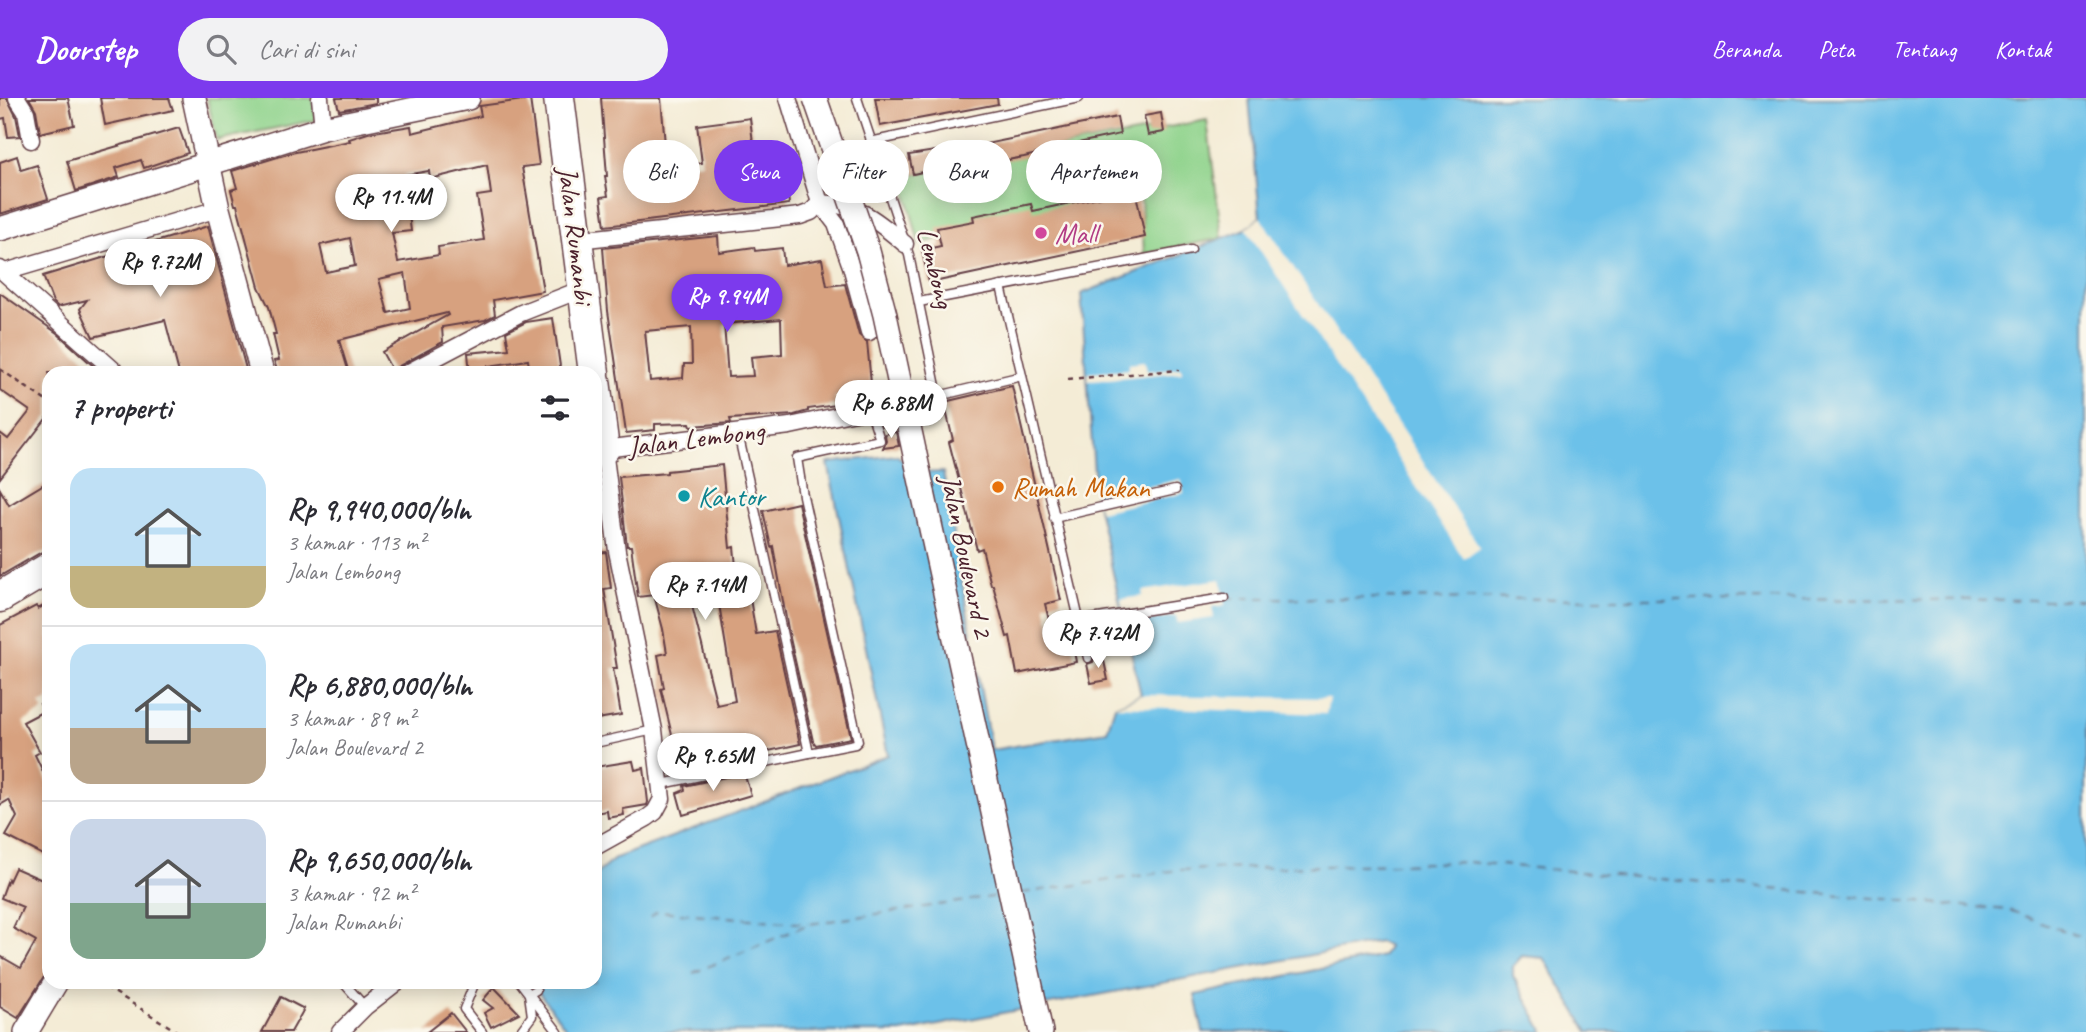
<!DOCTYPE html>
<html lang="id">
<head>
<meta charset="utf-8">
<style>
	body { margin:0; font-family:Caveat,sans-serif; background:#f2f2f3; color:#2b2b33; height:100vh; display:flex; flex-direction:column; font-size:26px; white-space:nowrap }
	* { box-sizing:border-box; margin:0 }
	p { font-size:23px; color:#7c7c81 }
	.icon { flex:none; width:38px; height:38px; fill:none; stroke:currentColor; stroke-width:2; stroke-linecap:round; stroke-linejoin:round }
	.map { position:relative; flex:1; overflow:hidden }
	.panel { position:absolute; left:42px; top:268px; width:560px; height:623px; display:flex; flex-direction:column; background:#fff; border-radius:21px; box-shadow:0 4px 18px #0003 }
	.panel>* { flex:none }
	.banner { position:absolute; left:623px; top:42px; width:665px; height:63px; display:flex; gap:14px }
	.price { position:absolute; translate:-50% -60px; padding:0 16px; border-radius:24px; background:#fff; color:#222; font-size:23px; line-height:46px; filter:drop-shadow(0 2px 4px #0008) }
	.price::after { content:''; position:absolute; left:50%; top:42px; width:21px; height:16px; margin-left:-10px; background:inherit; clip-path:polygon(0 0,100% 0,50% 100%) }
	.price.current { background:#7c3aed; color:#fff }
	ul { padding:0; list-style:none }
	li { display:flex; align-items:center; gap:21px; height:175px; padding:0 28px }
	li+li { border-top:2px solid #e1e1e2 }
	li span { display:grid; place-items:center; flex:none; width:196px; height:140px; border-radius:21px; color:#555 }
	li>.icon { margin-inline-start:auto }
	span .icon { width:84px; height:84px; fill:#fffc; stroke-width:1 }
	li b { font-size:30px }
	h2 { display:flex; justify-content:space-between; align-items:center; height:84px; padding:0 28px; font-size:30px }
	.tag { padding:0 24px; border-radius:32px; background:#fff; box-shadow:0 4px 18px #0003; font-size:24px; line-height:63px }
	.tag.current { background:#7c3aed; color:#fff }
	header { display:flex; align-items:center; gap:42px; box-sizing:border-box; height:98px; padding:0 35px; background:#7c3aed; color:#fff }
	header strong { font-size:33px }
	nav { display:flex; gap:38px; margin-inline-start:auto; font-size:24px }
	.search { width:490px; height:63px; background:#f2f2f3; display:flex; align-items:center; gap:18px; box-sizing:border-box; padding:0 24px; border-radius:38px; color:#7c7c81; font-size:26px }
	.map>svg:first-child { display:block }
	.green { fill:#8fd38c; stroke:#6c795c; stroke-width:2 }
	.water { fill:#6cc1e9; stroke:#5b708a; stroke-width:2 }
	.pier { fill:#f4ecd6 }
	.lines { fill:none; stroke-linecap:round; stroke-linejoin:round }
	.ferry { stroke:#56586e; stroke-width:2; stroke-dasharray:9 7; stroke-linecap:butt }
	.building { fill:#d7a17f; fill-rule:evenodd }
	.lane-casing { stroke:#643e45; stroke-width:11 }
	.street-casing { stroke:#643e45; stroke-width:19 }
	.secondary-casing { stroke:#643e45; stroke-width:26 }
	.highway-casing { stroke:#643e45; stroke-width:33 }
	.path { stroke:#643e45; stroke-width:2.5; stroke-dasharray:5 5; stroke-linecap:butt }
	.lane { stroke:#fff; stroke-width:8 }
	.street { stroke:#fff; stroke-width:16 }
	.secondary { stroke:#fff; stroke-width:23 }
	.highway { stroke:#fff; stroke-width:30 }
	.secondary-bridge-casing { stroke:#643e45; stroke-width:26; stroke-linecap:butt }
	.secondary-bridge { stroke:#fff; stroke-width:23 }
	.hotel-dot { fill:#d1479c; stroke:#fbf7ec; stroke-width:2.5 }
	.food-dot { fill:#e8710a; stroke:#fbf7ec; stroke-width:2.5 }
	.culture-dot { fill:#0f9aa8; stroke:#fbf7ec; stroke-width:2.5 }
	.labels { text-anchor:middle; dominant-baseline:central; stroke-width:5; stroke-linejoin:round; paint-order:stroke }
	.hotel-label { font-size:28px; fill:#b23c85; stroke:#fbf7ec; text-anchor:start }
	.street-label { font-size:28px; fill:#4a1f2b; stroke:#fbf7ec }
	.food-label { font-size:28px; fill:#c56008; stroke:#fbf7ec; text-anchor:start }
	.culture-label { font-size:28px; fill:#0d838f; stroke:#fbf7ec; text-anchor:start }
</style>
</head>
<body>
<header>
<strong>Doorstep</strong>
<div class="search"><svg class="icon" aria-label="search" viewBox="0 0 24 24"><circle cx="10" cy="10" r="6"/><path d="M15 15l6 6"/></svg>Cari di sini</div>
<nav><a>Beranda</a><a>Peta</a><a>Tentang</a><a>Kontak</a></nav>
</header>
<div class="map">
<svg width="2086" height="934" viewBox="0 0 2086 934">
	<rect width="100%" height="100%" fill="#fbf7ec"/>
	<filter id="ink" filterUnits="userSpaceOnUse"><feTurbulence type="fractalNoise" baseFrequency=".0143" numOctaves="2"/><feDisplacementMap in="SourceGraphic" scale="14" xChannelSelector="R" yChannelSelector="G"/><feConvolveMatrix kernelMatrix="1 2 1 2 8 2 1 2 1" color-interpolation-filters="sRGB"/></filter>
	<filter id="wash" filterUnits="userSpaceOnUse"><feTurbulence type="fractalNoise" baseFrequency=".00686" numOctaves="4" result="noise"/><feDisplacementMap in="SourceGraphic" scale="28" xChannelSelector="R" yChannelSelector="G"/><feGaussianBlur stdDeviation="1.57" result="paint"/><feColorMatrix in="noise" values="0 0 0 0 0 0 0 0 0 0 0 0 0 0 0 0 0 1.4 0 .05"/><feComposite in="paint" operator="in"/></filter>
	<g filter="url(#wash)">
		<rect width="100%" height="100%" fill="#f4ecd6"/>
		<!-- green -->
		<g class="green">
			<polygon points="207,0 313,0 316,22 217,42"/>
			<polygon points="1207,22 1222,140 1144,156 1141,102 1138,89 919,146 902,78"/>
		</g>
		<!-- water -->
		<polygon class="water" points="1249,0 2086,0 2086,934 1588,934 1544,860 1522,858 1513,868 1513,878 1544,934 1203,934 1195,897 1383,858 1388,849 1380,844 901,934 569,934 531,884 595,884 595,777 616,760 888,657 828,365 897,357 916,375 943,374 991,652 1107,633 1115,608 1141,597 1096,401 1081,196 1246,131 1260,119"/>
		<!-- pier -->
		<g class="pier">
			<polygon points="1260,119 1480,449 1464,461 1246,131"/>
			<polygon points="1145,263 1147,273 1182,269 1182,274 1088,283 1088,274 1129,271 1129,265"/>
			<polygon points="1181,381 1184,395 1100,414 1096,401"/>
			<polygon points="1221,481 1225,507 1212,509 1214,520 1178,525 1176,518 1124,526 1121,501 1143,498 1142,493"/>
			<polygon points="1141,597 1329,600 1326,616 1115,608"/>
		</g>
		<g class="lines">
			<!-- ferry -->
			<g class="ferry">
				<polyline points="1226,500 2086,502"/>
				<polyline points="1022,795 1179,772 1467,764 2009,812 2086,841"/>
				<polyline points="650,819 658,813 808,826"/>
				<polyline points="693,875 809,826 999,798"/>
			</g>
		</g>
		<g id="blocks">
			<!-- building -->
			<g class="building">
				<polygon points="0,0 7,0 16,18 20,38 8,39 5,20 0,21"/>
				<polygon points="29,0 68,0 74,27 40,35 36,12"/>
				<polygon points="100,0 169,0 173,12 105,27"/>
				<polygon points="336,0 376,0 376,5 339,12"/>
				<polygon points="601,0 661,0 667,70 702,65 697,27 750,20 757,78 785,74 789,106 605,128 601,99 608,98 605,78 607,78"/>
				<polygon points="875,0 997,0 998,6 880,28"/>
				<path d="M530 1 539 67 522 69 543 193 493 202 495 217 485 222 442 229 443 244 392 272 382 254 448 217 447 215 339 242 349 275H278L274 263 279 262 273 236H276L269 209 259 189 237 107H235L231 92 237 90 232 73 291 55 350 43 349 41 368 35 411 28 412 35 481 18 479 8ZM487 67 491 96 477 98 484 142 438 149 439 157 398 164 392 135 411 133 404 77 429 73 430 81ZM384 81 387 110 362 116 356 86ZM350 140 355 168 326 174 320 147ZM405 175 410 210 388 215 379 181Z"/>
				<polygon points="1161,15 1164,34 1148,37 1144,18"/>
				<polygon points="1117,19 1120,36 1041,53 1041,55 1024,59 985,66 984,61 913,76 909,57 961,49 962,51"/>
				<polygon points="179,30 188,55 144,70 141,62 116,70 119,79 76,93 67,63"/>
				<polygon points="17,58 21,72 37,67 48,101 0,116 0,64"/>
				<polygon points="1135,91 1145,139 929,185 922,152 941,148 937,130 974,123 973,118 1031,106 1033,113"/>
				<polygon points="208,128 247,275 179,275 165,222 93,239 80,211 87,202 58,209 53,204 43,178"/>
				<path d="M718 138 719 154 754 149 755 153 782 150 784 167 822 161 827 188 845 186 859 237 867 244 872 295 835 299 836 307 808 311V313L794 317 730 321 731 325 691 328 690 325 655 326V332L626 335 608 213 603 150ZM781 221 782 256 751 259 753 278 728 279 724 226ZM691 229 692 266H684L683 280 650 283 645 233Z"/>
				<polygon points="0,195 57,235 101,275 49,275 49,317 0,380 0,335 8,341 30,313 0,292"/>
				<polygon points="553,220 561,275 530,275 528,262 488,268 488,275 470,275 468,255 509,251 506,234 526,224"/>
				<polygon points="1012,288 1061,502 1045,506 1052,534 1070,530 1076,564 1017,576 1010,538 1007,539 993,487 991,487 982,450 977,452 949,344 953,342 944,304"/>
				<polygon points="896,334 899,348 883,350 886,343 885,336"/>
				<path d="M722 367 730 450 734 449 737 478 746 477 756 536 775 533 800 646 746 658 740 660 741 663 681 675 661 591 664 590 658 557 667 555 663 531 654 497 638 499 631 448H627L619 379 667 375V373ZM714 476 735 603 717 607 685 480Z"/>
				<polygon points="49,383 49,453 40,455 0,478 0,391 9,407"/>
				<polygon points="798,405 851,640 816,647 813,643 788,531 773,448 771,449 763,413"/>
				<polygon points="606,454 611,490 604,491 617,570 613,570 621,617 597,621 595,609 595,455"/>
				<polygon points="49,505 49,602 40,606 44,613 23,624 40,654 35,657 49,686 49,760 6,738 17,719 9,702 0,707 0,527 36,508 38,511"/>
				<polygon points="1103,558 1108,582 1091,585 1087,566 1093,564 1094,560"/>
				<polygon points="633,663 635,672 644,670 648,704 647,707 623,711 624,717 608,720 607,713 595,715 595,669"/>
				<polygon points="744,675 751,697 683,717 677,695 685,692 684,688"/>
				<polygon points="15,770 49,785 49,871 18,920 0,909 0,858 21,870 36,843 13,830 23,809 1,800 8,781 9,783"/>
				<polygon points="494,889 519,915 491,929 484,915 493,910 483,902"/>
				<polygon points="281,899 304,911 291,934 262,934"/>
				<polygon points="451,915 466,934 427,934"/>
			</g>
		</g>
	</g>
	<g filter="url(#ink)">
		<use href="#blocks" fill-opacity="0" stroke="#643e45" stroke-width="2"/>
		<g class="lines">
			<!-- lane casing -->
			<g class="lane-casing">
				<g id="lane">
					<polyline points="857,0 909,157 938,298 879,309"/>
					<polyline points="870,44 1079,0"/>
					<polyline points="1001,188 1088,560"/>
					<polyline points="919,204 1191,152"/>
					<polyline points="938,298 1022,278"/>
					<polyline points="1054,420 1175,392"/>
					<polyline points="1079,523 1224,500"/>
					<polyline points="595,645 654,632"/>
					<polyline points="809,655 855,646 858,643 803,398 797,360 880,342 870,311"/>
					<polyline points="662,686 809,655 738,335"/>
					<polyline points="343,884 365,909"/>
					<polyline points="475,884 464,911 482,934"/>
					<polyline points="520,884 558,934"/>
					<polyline points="520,934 532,918 529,896 536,892"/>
				</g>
			</g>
			<!-- street casing -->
			<g class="street-casing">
				<g id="street">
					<polyline points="17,0 26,14 31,42"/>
					<polyline points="320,0 323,30"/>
					<polyline points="788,0 820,105 836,126 851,168 869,234"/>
					<path d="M577 142 800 118 811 114 820 105C860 107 875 121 905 146"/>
					<polyline points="0,171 117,275"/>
					<polyline points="5,174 218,111"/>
					<polyline points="407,275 521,215 582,191"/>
					<polyline points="595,749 647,720 655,714 662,701 654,632 617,453 604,351 790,328 879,309"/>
					<polyline points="340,934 365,909 397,884"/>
				</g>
			</g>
			<!-- secondary casing -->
			<g class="secondary-casing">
				<g id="secondary">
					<polyline points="194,0 218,111 262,275"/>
					<polyline points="0,131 323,30 468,0"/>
					<polyline points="923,394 1041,934"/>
					<polyline points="26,934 56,884"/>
				</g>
			</g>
			<!-- highway casing -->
			<g class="highway-casing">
				<g id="highway">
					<polyline points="559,0 594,275"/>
					<polyline points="595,283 604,351 595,352"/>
					<polyline points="0,499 49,470"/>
				</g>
			</g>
			<!-- path -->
			<g class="path">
				<polyline points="0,271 49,305"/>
				<polyline points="1068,281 1179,272"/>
				<polyline points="98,884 178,934"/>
			</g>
			<!-- lane -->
			<use href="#lane" class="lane"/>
			<!-- street -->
			<use href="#street" class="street"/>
			<!-- secondary -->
			<use href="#secondary" class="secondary"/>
			<!-- highway -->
			<use href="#highway" class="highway"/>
			<!-- secondary-bridge casing -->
			<g class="secondary-bridge-casing">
				<polyline id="secondary-bridge" points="815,0 868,153 885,217 923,394"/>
			</g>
			<!-- secondary-bridge -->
			<use href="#secondary-bridge" class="secondary-bridge"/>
		</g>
	</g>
	<!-- markers -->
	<circle class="hotel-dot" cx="1041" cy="135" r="7"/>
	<circle class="food-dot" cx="998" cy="389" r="7"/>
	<circle class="culture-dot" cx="684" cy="398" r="7"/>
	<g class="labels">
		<!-- hotel labels -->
		<g class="hotel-label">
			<text x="1055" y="135">Mall</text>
		</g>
		<!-- street labels -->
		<g class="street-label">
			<text transform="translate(576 137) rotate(83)">Jalan Rumanbi</text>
			<text transform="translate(936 170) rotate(76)">Lembong</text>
			<text transform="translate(696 340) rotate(-7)">Jalan Lembong</text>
			<text transform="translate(967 458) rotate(78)">Jalan Boulevard 2</text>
		</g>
		<!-- food labels -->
		<g class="food-label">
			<text x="1012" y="389">Rumah Makan</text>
		</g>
		<!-- culture labels -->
		<g class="culture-label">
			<text x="698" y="398">Kantor</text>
		</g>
	</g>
</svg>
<b class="price" style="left:391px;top:136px">Rp 11.4M</b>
<b class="price" style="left:160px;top:201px">Rp 9.72M</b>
<b class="price current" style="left:727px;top:236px">Rp 9.94M</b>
<b class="price" style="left:891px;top:342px">Rp 6.88M</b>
<b class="price" style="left:705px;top:524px">Rp 7.14M</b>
<b class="price" style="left:1098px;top:572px">Rp 7.42M</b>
<b class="price" style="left:713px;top:695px">Rp 9.65M</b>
<div class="banner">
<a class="tag">Beli</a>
<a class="tag current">Sewa</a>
<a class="tag">Filter</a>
<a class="tag">Baru</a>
<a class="tag">Apartemen</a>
</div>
<section class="panel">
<h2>7 properti<svg class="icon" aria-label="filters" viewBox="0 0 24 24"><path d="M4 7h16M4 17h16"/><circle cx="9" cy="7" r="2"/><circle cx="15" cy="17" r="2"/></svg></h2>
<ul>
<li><span style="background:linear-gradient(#bfe0f5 70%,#c2b280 0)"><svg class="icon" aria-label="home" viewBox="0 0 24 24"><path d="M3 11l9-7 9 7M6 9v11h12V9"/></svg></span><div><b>Rp 9,940,000/bln</b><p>3 kamar · 113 m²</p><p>Jalan Lembong</p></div></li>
<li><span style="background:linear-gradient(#bfe0f5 60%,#b9a48a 0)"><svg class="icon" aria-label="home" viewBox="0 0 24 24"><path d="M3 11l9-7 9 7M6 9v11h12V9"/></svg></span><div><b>Rp 6,880,000/bln</b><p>3 kamar · 89 m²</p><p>Jalan Boulevard 2</p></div></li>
<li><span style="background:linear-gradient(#c9d6e8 60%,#7fa58c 0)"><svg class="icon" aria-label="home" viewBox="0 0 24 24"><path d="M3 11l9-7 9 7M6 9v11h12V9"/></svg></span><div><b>Rp 9,650,000/bln</b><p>3 kamar · 92 m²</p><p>Jalan Rumanbi</p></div></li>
</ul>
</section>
</div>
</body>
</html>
